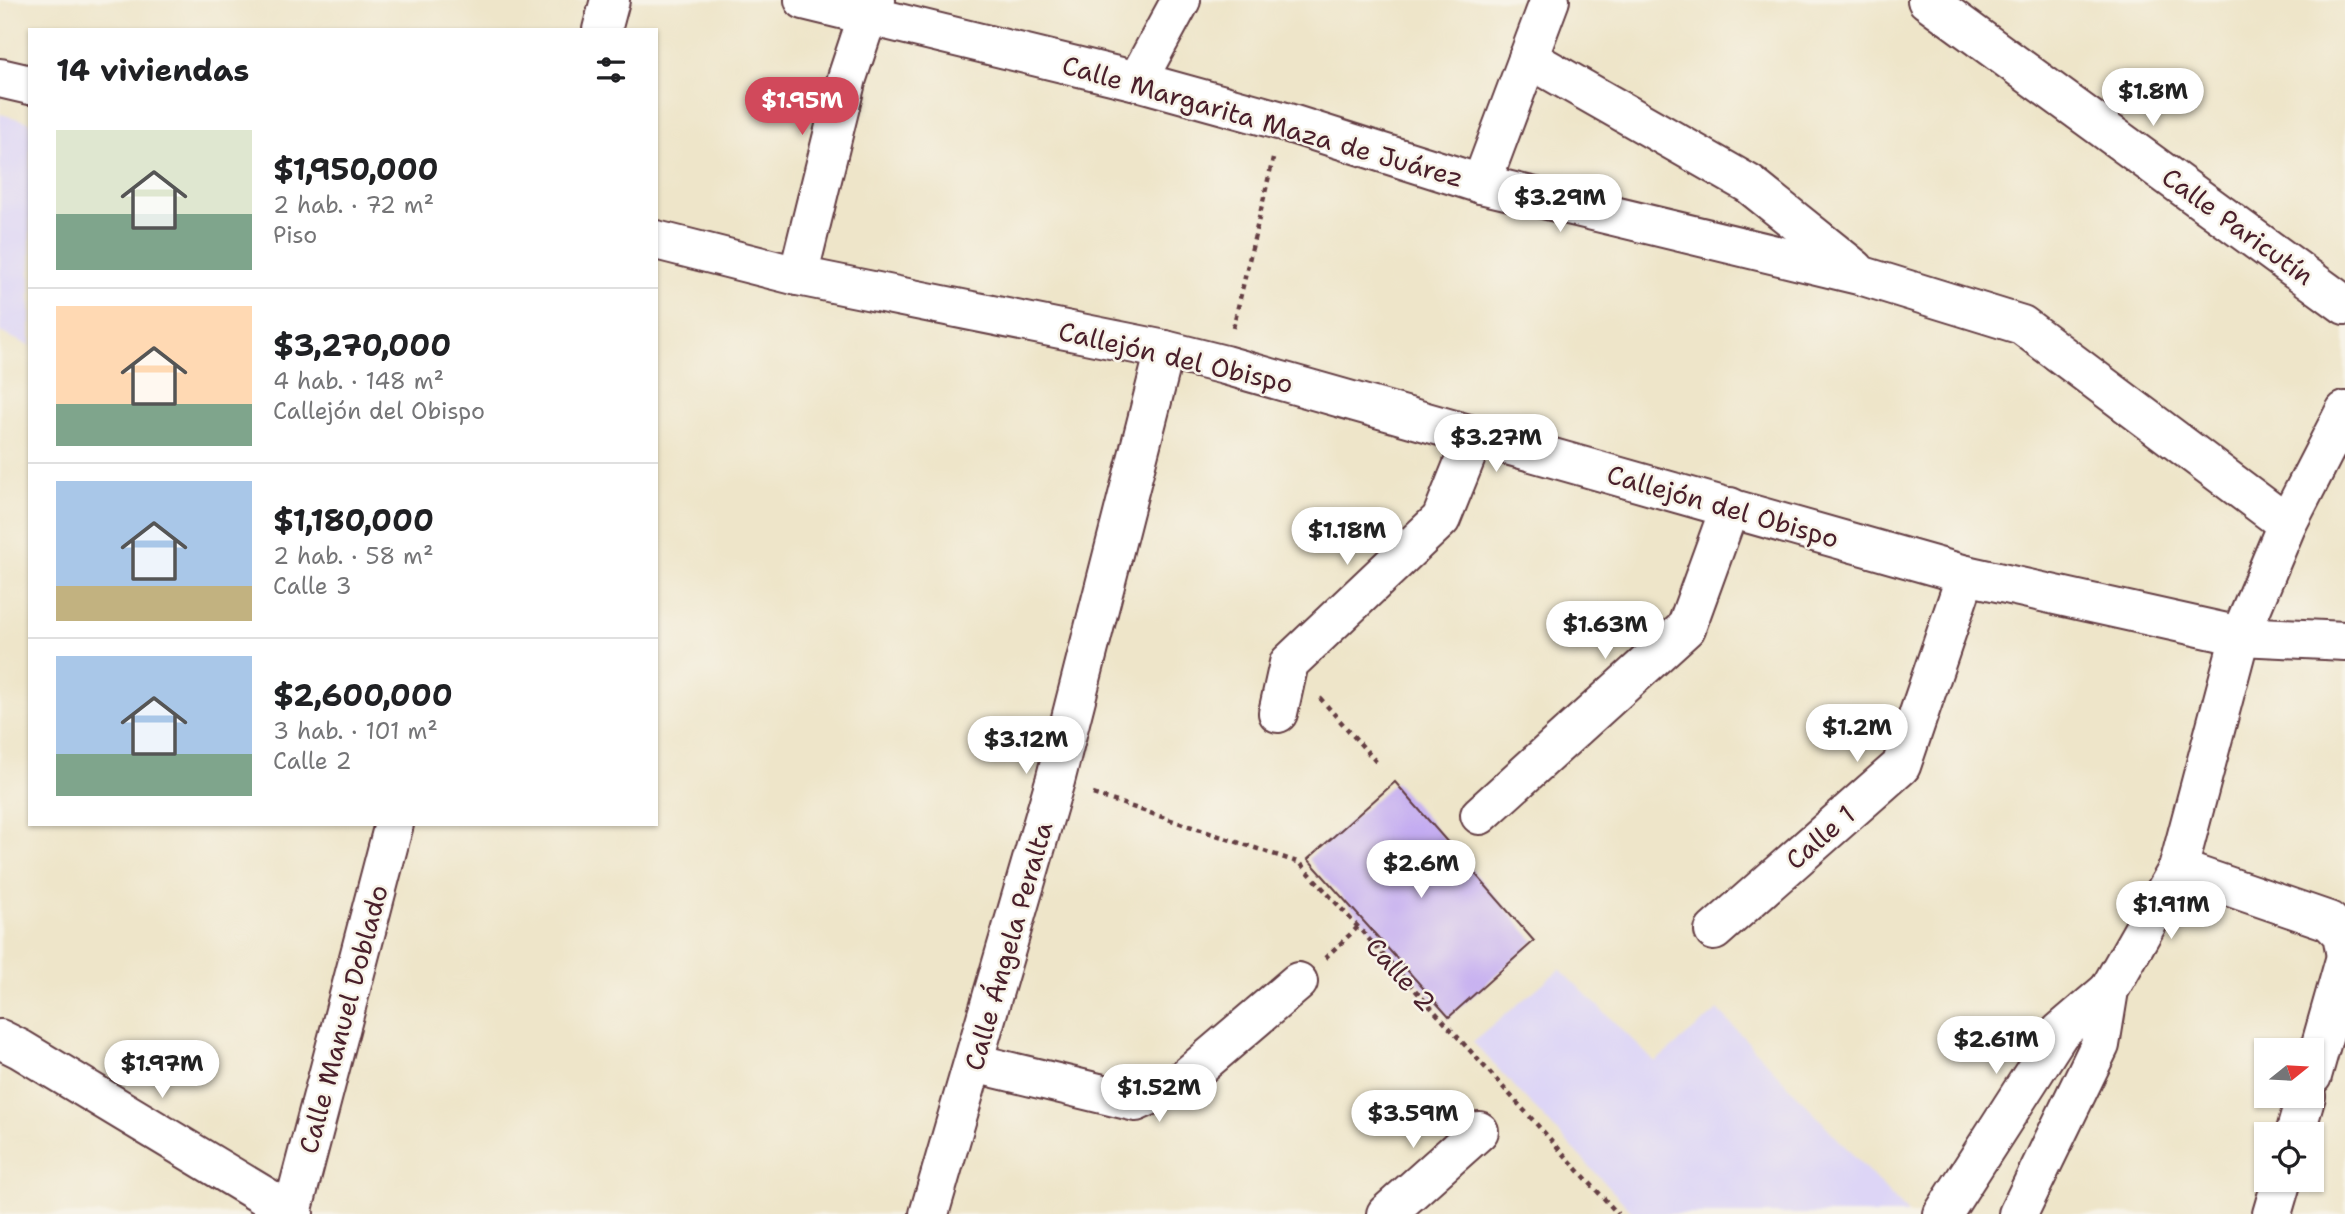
<!DOCTYPE html>
<html lang="es">
<head>
<meta charset="utf-8">
<style>
	body { margin:0; font-family:"Shantell Sans",sans-serif; background:#f6f6f6; color:#202124; height:100vh; display:flex; flex-direction:column; font-size:26px; white-space:nowrap }
	* { box-sizing:border-box; margin:0 }
	p { font-size:23px; color:#757577 }
	.icon { flex:none; width:38px; height:38px; fill:none; stroke:currentColor; stroke-width:2; stroke-linecap:round; stroke-linejoin:round }
	.map { position:relative; flex:1; overflow:hidden }
	.details { position:absolute; left:28px; top:28px; width:630px; height:798px; display:flex; flex-direction:column; background:#fff; border-radius:0px; box-shadow:0 2px 5px #0004 }
	.details>* { flex:none }
	.needle { width:46px; rotate:72deg }
	.buttons { position:absolute; left:2254px; top:1038px; display:grid; gap:14px }
	.buttons a { display:grid; place-items:center; width:70px; height:70px; border-radius:0px; background:#fff; box-shadow:0 2px 5px #0004; font-size:35px }
	.price { position:absolute; translate:-50% -60px; padding:0 16px; border-radius:24px; background:#fff; color:#222; font-size:23px; line-height:46px; filter:drop-shadow(0 2px 4px #0008) }
	.price::after { content:''; position:absolute; left:50%; top:42px; width:21px; height:16px; margin-left:-10px; background:inherit; clip-path:polygon(0 0,100% 0,50% 100%) }
	.price.current { background:#d1495b; color:#fff }
	ul { padding:0; list-style:none }
	li { display:flex; align-items:center; gap:21px; height:175px; padding:0 28px }
	li+li { border-top:2px solid #e0e0e0 }
	li span { display:grid; place-items:center; flex:none; width:196px; height:140px; border-radius:0px; color:#555 }
	li>.icon { margin-inline-start:auto }
	span .icon { width:84px; height:84px; fill:#fffc; stroke-width:1 }
	li b { font-size:30px }
	h2 { display:flex; justify-content:space-between; align-items:center; height:84px; padding:0 28px; font-size:30px }
	.map>svg:first-child { display:block }
	.built { fill:#ddd5f6 }
	.building { fill:#c3abf1 }
	.lines { fill:none; stroke-linecap:round; stroke-linejoin:round }
	.minor-casing { stroke:#633d43; stroke-width:42 }
	.secondary-casing { stroke:#633d43; stroke-width:42 }
	.path { stroke:#633d43; stroke-width:4.5; stroke-dasharray:5 5; stroke-linecap:butt }
	.minor { stroke:#fff; stroke-width:38 }
	.secondary { stroke:#fff; stroke-width:38 }
	.labels { text-anchor:middle; dominant-baseline:central; stroke-width:5; stroke-linejoin:round; paint-order:stroke }
	.street-label { font-size:26px; fill:#4a1f2b; stroke:#f7f3e8 }
</style>
</head>
<body>
<div class="map">
<svg width="2345" height="1214" viewBox="0 0 2345 1214">
	<rect width="100%" height="100%" fill="#f7f3e8"/>
	<filter id="ink" filterUnits="userSpaceOnUse"><feTurbulence type="fractalNoise" baseFrequency=".0143" numOctaves="2"/><feDisplacementMap in="SourceGraphic" scale="14" xChannelSelector="R" yChannelSelector="G"/><feConvolveMatrix kernelMatrix="1 2 1 2 8 2 1 2 1" color-interpolation-filters="sRGB"/></filter>
	<filter id="wash" filterUnits="userSpaceOnUse"><feTurbulence type="fractalNoise" baseFrequency=".00686" numOctaves="4" result="noise"/><feDisplacementMap in="SourceGraphic" scale="28" xChannelSelector="R" yChannelSelector="G"/><feGaussianBlur stdDeviation="1.57" result="paint"/><feColorMatrix in="noise" values="0 0 0 0 0 0 0 0 0 0 0 0 0 0 0 0 0 1.4 0 .05"/><feComposite in="paint" operator="in"/></filter>
	<g filter="url(#wash)">
		<rect width="100%" height="100%" fill="#eee5c9"/>
		<!-- built -->
		<g class="built">
			<polygon points="0,114 30,122 30,346 0,332"/>
			<polygon points="1560,969 1655,1062 1718,1010 1908,1214 1634,1214 1473,1042"/>
		</g>
		<g id="blocks">
			<!-- building -->
			<polygon class="building" points="1395,782 1534,941 1449,1017 1308,859"/>
		</g>
	</g>
	<g filter="url(#ink)">
		<use href="#blocks" fill-opacity="0" stroke="#633d43" stroke-width="2"/>
		<g class="lines">
			<!-- minor casing -->
			<g class="minor-casing">
				<g id="minor">
					<polyline points="804,0 1137,81 1282,121 1481,184 1863,276 2022,325 2287,524"/>
					<polyline points="1927,0 2345,305"/>
					<polyline points="602,30 610,0"/>
					<polyline points="1528,58 1749,184 1855,269"/>
					<polyline points="0,78 30,85"/>
					<polyline points="1137,81 1181,0"/>
					<polyline points="1481,184 1550,0"/>
					<polyline points="656,240 798,276 1165,350 1225,365 1966,575 2240,636 2345,641"/>
					<polyline points="798,276 847,78 868,15 876,0"/>
					<polyline points="1278,713 1289,663 1441,519 1474,437"/>
					<polyline points="1480,815 1686,628 1730,507"/>
					<polyline points="2178,869 2329,921 2342,934 2345,951"/>
					<polyline points="1714,931 1901,766 1966,575"/>
					<polyline points="974,1063 1136,1102 1182,1081 1298,982"/>
					<polyline points="2312,1076 2345,960"/>
					<polyline points="2295,1134 2306,1096"/>
					<polyline points="292,1213 394,824"/>
					<polyline points="929,1214 1055,781 1165,350"/>
					<polyline points="1386,1214 1479,1131"/>
					<polyline points="1943,1214 2060,1032 2109,990"/>
					<polyline points="2018,1214 2100,1045 2109,990 2178,869 2240,636 2287,524 2345,411"/>
					<polyline points="2272,1214 2282,1180"/>
				</g>
			</g>
			<!-- secondary casing -->
			<g class="secondary-casing">
				<polyline id="secondary" points="0,1039 20,1049 294,1214"/>
			</g>
			<!-- path -->
			<g class="path">
				<polyline points="1233,328 1273,159"/>
				<polyline points="1320,698 1378,764"/>
				<polyline points="1093,794 1300,863 1618,1214"/>
				<polyline points="1325,958 1358,927"/>
			</g>
			<!-- minor -->
			<use href="#minor" class="minor"/>
			<!-- secondary -->
			<use href="#secondary" class="secondary"/>
		</g>
	</g>
	<g class="labels">
		<!-- street labels -->
		<g class="street-label">
			<text transform="translate(1263 121) rotate(16)">Calle Margarita Maza de Juárez</text>
			<text transform="translate(2238 226) rotate(36)">Calle Paricutín</text>
			<text transform="translate(1176 357) rotate(13)">Callejón del Obispo</text>
			<text transform="translate(1723 506) rotate(16)">Callejón del Obispo</text>
			<text transform="translate(1820 837) rotate(-41)">Calle 1</text>
			<text transform="translate(1008 946) rotate(-74)">Calle Ángela Peralta</text>
			<text transform="translate(1401 974) rotate(48)">Calle 2</text>
			<text transform="translate(343 1019) rotate(-75)">Calle Manuel Doblado</text>
		</g>
	</g>
</svg>
<div class="buttons">
<a><svg class="needle" viewBox="-14 -14 28 28"><path d="M0-13l5 13h-10z" fill="#e53935"/><path d="M0 13l5-13h-10z" fill="#757577"/></svg></a>
<a><svg class="icon" aria-label="locate" viewBox="0 0 24 24"><circle cx="12" cy="12" r="6"/><path d="M12 2v4M12 18v4M2 12h4M18 12h4"/></svg></a>
</div>
<b class="price" style="left:2153px;top:128px">$1.8M</b>
<b class="price current" style="left:802px;top:137px">$1.95M</b>
<b class="price" style="left:1560px;top:234px">$3.29M</b>
<b class="price" style="left:1496px;top:474px">$3.27M</b>
<b class="price" style="left:1347px;top:567px">$1.18M</b>
<b class="price" style="left:1605px;top:661px">$1.63M</b>
<b class="price" style="left:1857px;top:764px">$1.2M</b>
<b class="price" style="left:1026px;top:776px">$3.12M</b>
<b class="price" style="left:1421px;top:900px">$2.6M</b>
<b class="price" style="left:2171px;top:941px">$1.91M</b>
<b class="price" style="left:1996px;top:1076px">$2.61M</b>
<b class="price" style="left:162px;top:1100px">$1.97M</b>
<b class="price" style="left:1159px;top:1124px">$1.52M</b>
<b class="price" style="left:1413px;top:1150px">$3.59M</b>
<section class="details">
<h2>14 viviendas<svg class="icon" aria-label="filters" viewBox="0 0 24 24"><path d="M4 7h16M4 17h16"/><circle cx="9" cy="7" r="2"/><circle cx="15" cy="17" r="2"/></svg></h2>
<ul>
<li><span style="background:linear-gradient(#dfe7d0 60%,#7fa58c 0)"><svg class="icon" aria-label="home" viewBox="0 0 24 24"><path d="M3 11l9-7 9 7M6 9v11h12V9"/></svg></span><div><b>$1,950,000</b><p>2 hab. · 72 m²</p><p>Piso</p></div></li>
<li><span style="background:linear-gradient(#ffd9b3 70%,#7fa58c 0)"><svg class="icon" aria-label="home" viewBox="0 0 24 24"><path d="M3 11l9-7 9 7M6 9v11h12V9"/></svg></span><div><b>$3,270,000</b><p>4 hab. · 148 m²</p><p>Callejón del Obispo</p></div></li>
<li><span style="background:linear-gradient(#a9c7e8 75%,#c2b280 0)"><svg class="icon" aria-label="home" viewBox="0 0 24 24"><path d="M3 11l9-7 9 7M6 9v11h12V9"/></svg></span><div><b>$1,180,000</b><p>2 hab. · 58 m²</p><p>Calle 3</p></div></li>
<li><span style="background:linear-gradient(#a9c7e8 70%,#7fa58c 0)"><svg class="icon" aria-label="home" viewBox="0 0 24 24"><path d="M3 11l9-7 9 7M6 9v11h12V9"/></svg></span><div><b>$2,600,000</b><p>3 hab. · 101 m²</p><p>Calle 2</p></div></li>
</ul>
</section>
</div>
</body>
</html>
